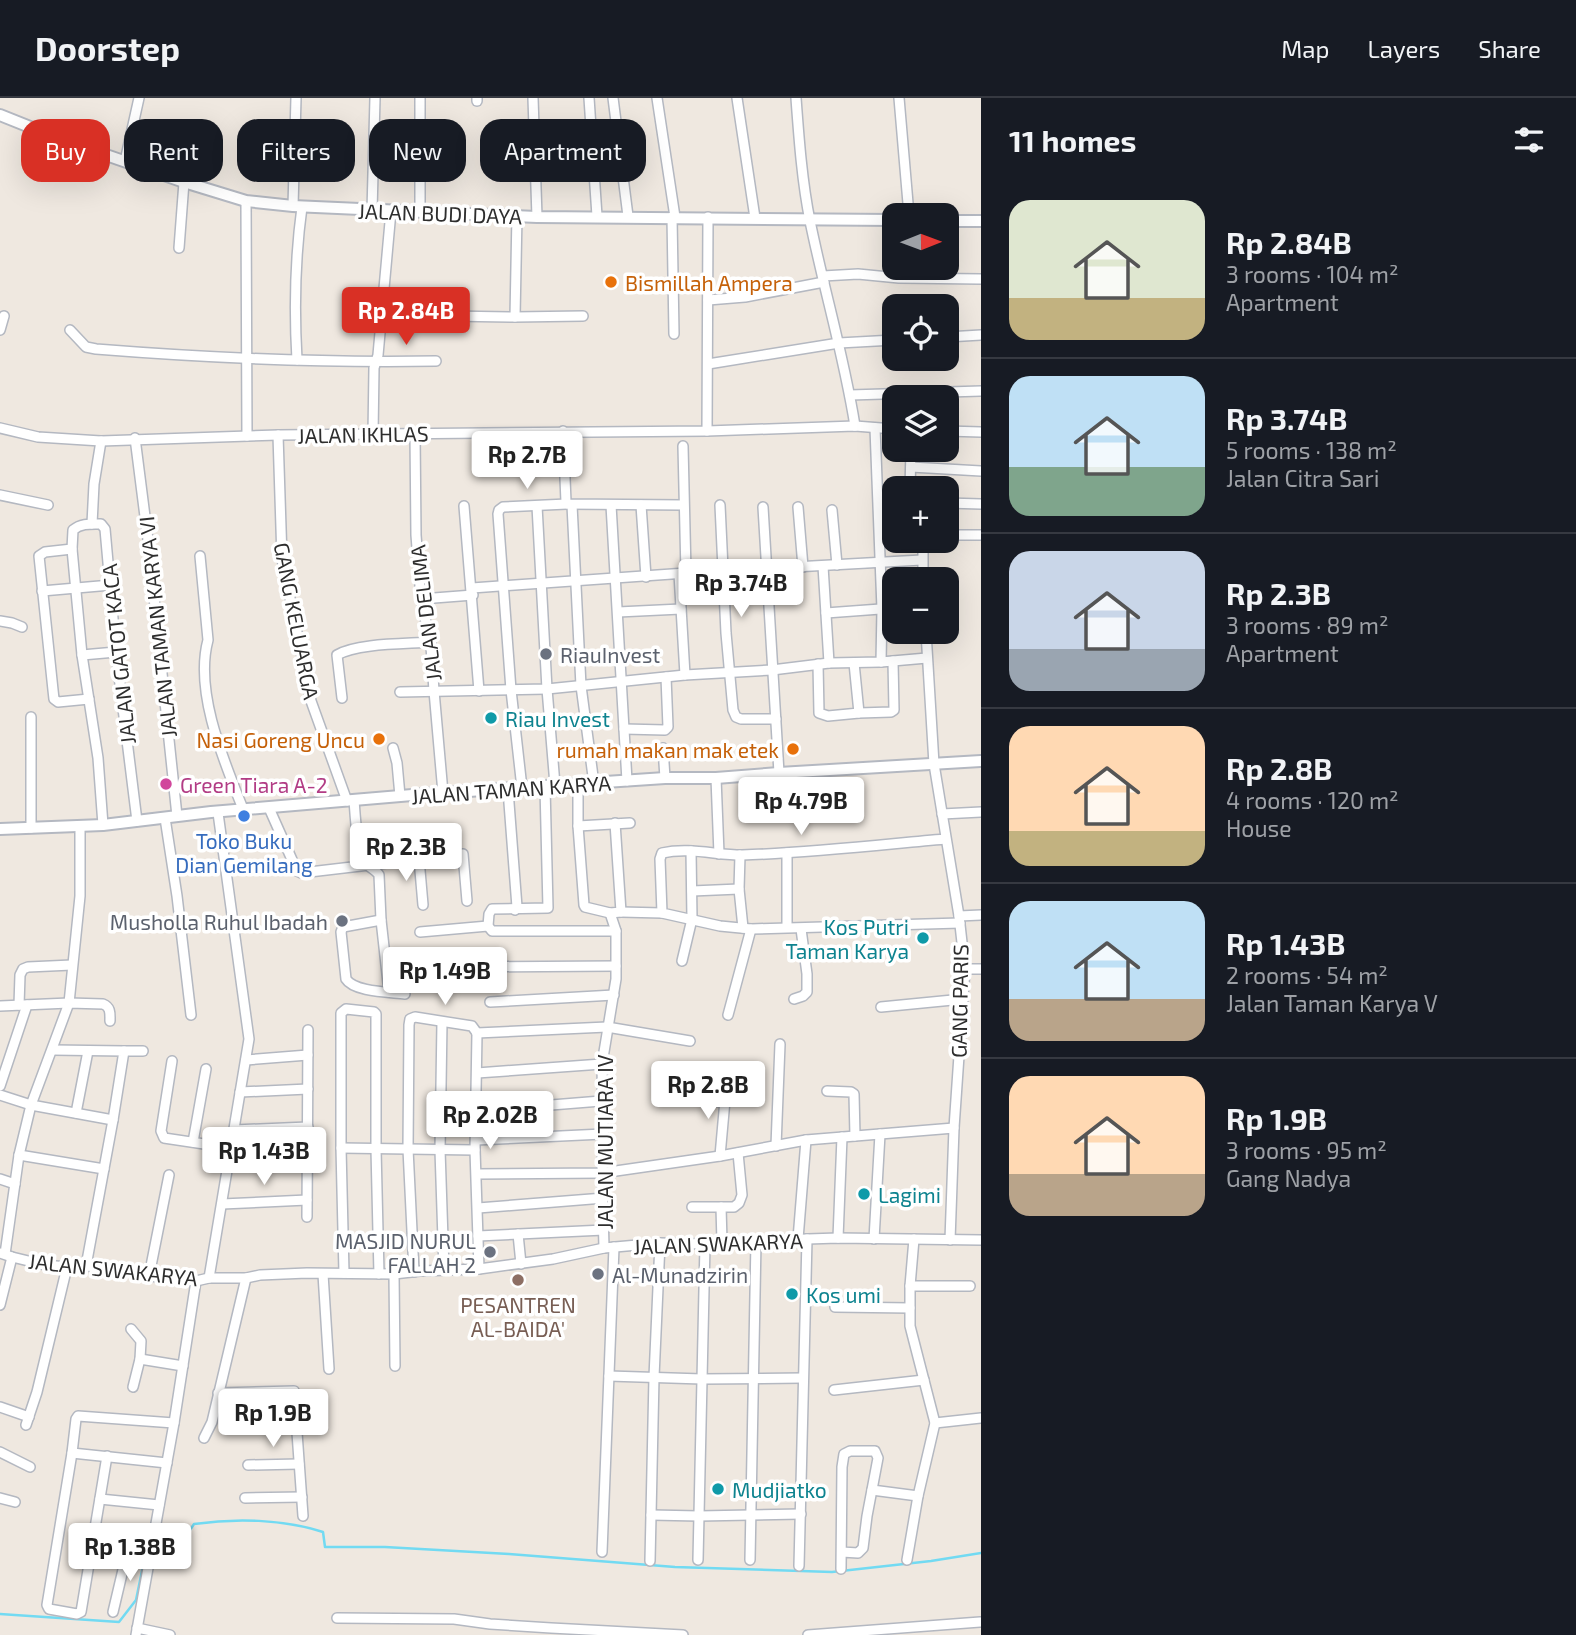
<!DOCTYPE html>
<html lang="en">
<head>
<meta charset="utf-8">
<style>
	body { margin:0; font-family:"Exo 2",sans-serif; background:#20242c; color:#f1f3f6; height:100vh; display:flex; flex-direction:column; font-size:26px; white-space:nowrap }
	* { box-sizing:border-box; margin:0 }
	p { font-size:23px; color:#9ea1a6 }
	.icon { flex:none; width:38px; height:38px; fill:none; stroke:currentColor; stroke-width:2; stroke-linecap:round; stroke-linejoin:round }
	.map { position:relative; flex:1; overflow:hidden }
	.side { display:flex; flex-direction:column; background:#171b24; width:595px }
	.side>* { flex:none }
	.top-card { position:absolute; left:21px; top:21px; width:665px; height:63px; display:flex; gap:14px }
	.needle { width:46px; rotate:89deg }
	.fabs { position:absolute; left:882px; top:105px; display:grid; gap:14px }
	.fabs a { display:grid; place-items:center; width:77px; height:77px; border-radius:14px; background:#171b24; box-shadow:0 7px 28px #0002; font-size:35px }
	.price { position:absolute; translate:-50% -60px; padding:0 16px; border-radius:7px; background:#fff; color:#222; font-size:23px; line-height:46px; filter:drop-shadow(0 2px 4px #0008) }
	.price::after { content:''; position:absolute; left:50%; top:42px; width:21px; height:16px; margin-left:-10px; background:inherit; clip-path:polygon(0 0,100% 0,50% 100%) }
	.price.on { background:#d93025; color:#fff }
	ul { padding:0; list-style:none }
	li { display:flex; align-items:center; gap:21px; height:175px; padding:0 28px }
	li+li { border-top:2px solid #363941 }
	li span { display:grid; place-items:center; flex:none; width:196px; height:140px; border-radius:21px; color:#555 }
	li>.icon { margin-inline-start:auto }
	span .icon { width:84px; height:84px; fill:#fffc; stroke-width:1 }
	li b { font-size:30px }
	h2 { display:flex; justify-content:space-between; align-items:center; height:84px; padding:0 28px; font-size:30px }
	.tag { padding:0 24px; border-radius:21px; background:#171b24; box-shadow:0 7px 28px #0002; font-size:24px; line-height:63px }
	.tag.on { background:#d93025; color:#fff }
	header { display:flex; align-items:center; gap:42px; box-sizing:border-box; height:98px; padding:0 35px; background:#171b24; border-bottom:2px solid #363941 }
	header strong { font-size:33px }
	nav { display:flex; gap:38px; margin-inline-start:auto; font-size:24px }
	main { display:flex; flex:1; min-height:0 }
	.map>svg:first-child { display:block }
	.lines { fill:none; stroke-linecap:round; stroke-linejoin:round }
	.stream { stroke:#72daf2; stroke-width:2.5 }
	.minor-casing { stroke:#b4b8c1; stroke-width:12 }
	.tertiary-casing { stroke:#b4b8c1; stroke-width:14 }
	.minor { stroke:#fff; stroke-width:9 }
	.tertiary { stroke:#fff; stroke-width:10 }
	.food-dot { fill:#e8710a; stroke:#fff; stroke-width:2.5 }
	.worship-dot { fill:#6b7280; stroke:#fff; stroke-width:2.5 }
	.culture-dot { fill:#0f9aa8; stroke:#fff; stroke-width:2.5 }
	.hotel-dot { fill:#d1479c; stroke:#fff; stroke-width:2.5 }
	.shop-dot { fill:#3f7fe0; stroke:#fff; stroke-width:2.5 }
	.education-dot { fill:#8d6e63; stroke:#fff; stroke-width:2.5 }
	.labels { text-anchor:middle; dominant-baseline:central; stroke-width:7; stroke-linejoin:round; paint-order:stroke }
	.street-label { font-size:21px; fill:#2e2e2e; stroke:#fff }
	.food-label { font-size:21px; fill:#c56008; stroke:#fff; text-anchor:end }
	.worship-label { font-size:21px; fill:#5b616d; stroke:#fff; text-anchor:start }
	.culture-label { font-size:21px; fill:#0d838f; stroke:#fff; text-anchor:start }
	.hotel-label { font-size:21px; fill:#b23c85; stroke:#fff; text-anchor:start }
	.shop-label { font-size:21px; fill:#366cbe; stroke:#fff }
	.education-label { font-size:21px; fill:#785e54; stroke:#fff }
</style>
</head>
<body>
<header>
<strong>Doorstep</strong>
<nav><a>Map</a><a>Layers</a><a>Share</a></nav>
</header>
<main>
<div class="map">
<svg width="981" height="1537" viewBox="0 0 981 1537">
	<rect width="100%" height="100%" fill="#efe8e0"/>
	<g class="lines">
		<!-- stream -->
		<g class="stream">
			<path d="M159 1433 163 1431 177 1435 190 1432 194 1426C235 1420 283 1421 323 1434L325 1449H385L509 1456 675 1469 832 1474 931 1463 981 1455"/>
			<polyline points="0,1516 119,1524 136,1502 143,1468"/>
		</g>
		<!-- minor casing -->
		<g class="minor-casing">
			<g id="minor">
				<polyline points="477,0 477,3"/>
				<polyline points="533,0 537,119"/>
				<polyline points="589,0 597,118"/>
				<polyline points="613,0 628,118"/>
				<polyline points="657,0 675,119"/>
				<polyline points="737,0 755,120"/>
				<path d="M796 0C799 41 802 83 810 123 824 192 844 258 855 328"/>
				<polyline points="899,0 909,117"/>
				<polyline points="125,63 139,0"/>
				<polyline points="246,103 247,338"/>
				<polyline points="293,108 296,0"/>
				<polyline points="372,113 375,0"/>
				<polyline points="420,114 420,0"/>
				<polyline points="672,119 674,236"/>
				<polyline points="179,150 184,84"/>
				<polyline points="823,178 858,176 899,180 981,181"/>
				<polyline points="708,202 745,199 824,184"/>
				<polyline points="449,218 515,219 517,117"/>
				<polyline points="515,219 583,218"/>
				<polyline points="0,232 4,218"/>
				<path d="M70 232 86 249 96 251C209 260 322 265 436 263"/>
				<polyline points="947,239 981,237"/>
				<path d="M297 262C294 211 295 160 302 109"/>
				<polyline points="708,266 839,245 894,242"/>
				<polyline points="850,297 981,293"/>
				<polyline points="0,330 38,339 101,343 278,337 707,333 855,328 894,331"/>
				<polyline points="875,330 882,511 881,564"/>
				<polyline points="563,333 566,404 567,406 683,407"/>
				<polyline points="707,333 708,119"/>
				<polyline points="947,333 981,334"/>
				<polyline points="373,336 374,270 378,257 391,113"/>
				<polyline points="415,336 416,437 421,501 431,548 434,593 443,695"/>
				<polyline points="278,337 282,461 311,603 347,703"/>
				<polyline points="135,340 148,442 177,718"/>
				<polyline points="683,348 686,475"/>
				<polyline points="911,369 981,373"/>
				<polyline points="910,390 911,352"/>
				<polyline points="0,397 48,407"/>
				<polyline points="947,405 981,406"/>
				<polyline points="572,407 581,588 594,686"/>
				<polyline points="611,407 627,683"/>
				<polyline points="641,407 646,479"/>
				<polyline points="720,407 726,535 733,612 736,619 741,621 776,621"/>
				<polyline points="464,408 479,593"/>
				<polyline points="537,408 547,591 555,687"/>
				<polyline points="763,409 779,675"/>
				<polyline points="798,409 803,469"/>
				<polyline points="832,412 837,467"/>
				<polyline points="92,426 94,386 101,343"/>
				<polyline points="947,437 981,437"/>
				<polyline points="923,443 923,481"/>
				<polyline points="72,451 45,454 39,458 53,592 54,601 58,604 89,601"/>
				<path d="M200 458 208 542C194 594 224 663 243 711"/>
				<polyline points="823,468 829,565"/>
				<polyline points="679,476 685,577"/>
				<polyline points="472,490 686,475 922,462"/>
				<polyline points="42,493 111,487"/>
				<polyline points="421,501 473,497"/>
				<polyline points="618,514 681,511"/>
				<polyline points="826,515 894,510"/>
				<polyline points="0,523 12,525 22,529"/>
				<polyline points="926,534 934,666 959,818 965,871 954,1030 950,1142"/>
				<polyline points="82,557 116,554"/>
				<polyline points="818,566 819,615 828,618 859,615 854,565"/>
				<polyline points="400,594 547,591 685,577 772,572 829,565 881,564 927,560"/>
				<path d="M342 600 337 557C357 545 406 546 431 544"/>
				<polyline points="859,615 891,614 894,612 893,563"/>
				<polyline points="624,631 665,632 668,629 666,579"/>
				<polyline points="393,650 397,665 400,698"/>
				<polyline points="663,650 665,680"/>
				<polyline points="716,680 719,756"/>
				<polyline points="578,687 578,728 584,807 585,809 610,815 621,814 615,725"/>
				<polyline points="545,689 548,810 492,811 489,816 488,828 492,833 616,833"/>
				<polyline points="522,690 511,592 498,416 499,412 503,409 567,406"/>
				<polyline points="508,692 517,809 515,812"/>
				<path d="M354 702C355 715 357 751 362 761 366 769 375 770 379 777L381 822 389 894"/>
				<polyline points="269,710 297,773 301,775 463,756 467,803"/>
				<polyline points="942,716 981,714"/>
				<polyline points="165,720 177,798 191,917"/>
				<path d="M103 727 98 660 82 557 72 451 73 432C81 425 91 426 101 426L105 431 116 554 137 723"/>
				<polyline points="578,728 630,725"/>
				<polyline points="31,730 31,619"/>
				<path d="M945 741C878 747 810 755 742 757 716 757 689 749 662 755L660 761 662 815 720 828 751 831 960 825"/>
				<polyline points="787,755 787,829"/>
				<polyline points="740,757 739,791 743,830"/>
				<polyline points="419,761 423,807"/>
				<polyline points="692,793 739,791"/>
				<polyline points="621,814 662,815"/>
				<polyline points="959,818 981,817"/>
				<path d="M381 822 343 829 341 834 346 881C354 894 390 894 405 896"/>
				<polyline points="420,834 488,828"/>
				<polyline points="682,863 692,821 691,753"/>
				<polyline points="444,869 616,868"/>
				<polyline points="965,871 981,871"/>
				<polyline points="794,901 803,898 807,894 807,876 801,831"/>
				<polyline points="490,904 614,897"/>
				<polyline points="19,907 20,877 23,871 28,869 72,867"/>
				<path d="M0 908 69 905 103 906C111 909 110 916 110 923"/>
				<polyline points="881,909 963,901"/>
				<polyline points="728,917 751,831"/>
				<polyline points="442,924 440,1052 444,1172"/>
				<polyline points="477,935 475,1052 479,1171"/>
				<polyline points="477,935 607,929 690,943"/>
				<polyline points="53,952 124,953 113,1022 86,1168"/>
				<polyline points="124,953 143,953"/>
				<polyline points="246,962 308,957"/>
				<polyline points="172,963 161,1033 164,1040 231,1050"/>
				<polyline points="477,975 602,966"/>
				<polyline points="0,988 27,907"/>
				<polyline points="827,993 851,994 854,996 855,1038"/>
				<polyline points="240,994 308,991"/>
				<polyline points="0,997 31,1007 113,1022"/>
				<polyline points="708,1003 725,1004"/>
				<polyline points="477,1013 601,1003"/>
				<polyline points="76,1015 88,953"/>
				<polyline points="234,1032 308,1029"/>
				<polyline points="476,1042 603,1036"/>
				<polyline points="193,1044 206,971"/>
				<polyline points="776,1048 780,946"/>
				<polyline points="341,1050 475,1052"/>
				<polyline points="19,1057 104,1071"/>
				<polyline points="720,1058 726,991"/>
				<polyline points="228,1068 307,1065"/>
				<polyline points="477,1076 602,1075 720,1058 806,1042 954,1030"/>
				<polyline points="0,1081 15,1086"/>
				<polyline points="222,1106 307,1102"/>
				<polyline points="692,1109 734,1109 739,1105 742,1097 738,1055"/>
				<polyline points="721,1109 722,1144"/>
				<polyline points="478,1110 604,1100"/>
				<polyline points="307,1119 308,932"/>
				<polyline points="518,1136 521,1166"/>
				<polyline points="478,1138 604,1132"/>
				<polyline points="838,1140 842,1039"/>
				<polyline points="798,1141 806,1042"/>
				<polyline points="874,1141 880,1036"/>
				<polyline points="604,1150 602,1075 603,1036 602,966 616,881 616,833 610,815"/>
				<polyline points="0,1155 12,1159 45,1167 67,1169 86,1168 118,1171 149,1178 196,1183 209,1180 246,1180 260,1177 307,1175 394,1176 420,1173 479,1171 553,1161 604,1150 660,1145 705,1146 722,1144 838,1140 981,1142"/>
				<polyline points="5,1156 19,1057 31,1007 69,905 80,798 80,728"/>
				<polyline points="414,1174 408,1051 409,927 410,921 415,919 472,928 477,935"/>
				<polyline points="344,1175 341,1050 341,915 346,911 374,914 376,916 376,1051 379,1176"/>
				<polyline points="323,1176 329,1271"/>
				<polyline points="394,1176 395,1268"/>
				<polyline points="149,1178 169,1077"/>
				<polyline points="209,1180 249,941 218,715"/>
				<polyline points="910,1188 970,1188"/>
				<polyline points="0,1207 12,1159"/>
				<polyline points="835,1209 910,1210"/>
				<polyline points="131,1231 141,1243 140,1261 133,1289"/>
				<polyline points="140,1261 183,1268"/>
				<polyline points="609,1278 702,1281 803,1280"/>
				<polyline points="834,1292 924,1282"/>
				<polyline points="218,1295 294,1293 303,1418"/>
				<polyline points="0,1309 29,1319"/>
				<polyline points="935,1325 981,1320"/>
				<polyline points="26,1327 37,1294 67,1169"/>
				<polyline points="254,1328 297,1328"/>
				<polyline points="204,1340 212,1324 246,1180"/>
				<polyline points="0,1354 30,1369"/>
				<polyline points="72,1355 167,1365"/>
				<polyline points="107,1358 81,1514 77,1516 49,1511 47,1507 72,1355 76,1321 78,1318 174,1325"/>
				<polyline points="248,1367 299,1366"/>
				<polyline points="872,1392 918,1398"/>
				<polyline points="0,1400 15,1404"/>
				<polyline points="245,1400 302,1399"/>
				<polyline points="100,1401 159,1407"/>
				<polyline points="651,1417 699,1418 801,1416"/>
				<polyline points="94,1434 130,1442"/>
				<polyline points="602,1454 614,1149"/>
				<polyline points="698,1462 705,1146"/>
				<polyline points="750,1462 756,1143"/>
				<polyline points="907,1462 918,1398 935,1325 910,1228 910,1188 914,1141"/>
				<polyline points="650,1463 654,1279 660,1145"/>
				<polyline points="799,1468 807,1141"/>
				<polyline points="841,1471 842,1369 844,1356 850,1353 875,1353 878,1360 867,1418 863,1450 858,1455 842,1454"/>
				<polyline points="113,1514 130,1442 152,1444"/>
				<polyline points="337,1520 454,1521 490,1526 551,1530 683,1537"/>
				<polyline points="137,1530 170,1537"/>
				<polyline points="136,1537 174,1325 196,1183"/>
				<polyline points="808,1537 980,1524"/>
			</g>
		</g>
		<!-- tertiary casing -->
		<g class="tertiary-casing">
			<g id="tertiary">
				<polyline points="0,17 60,41 184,84 246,103 293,108 537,119 894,122"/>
				<polyline points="947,123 981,123"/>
				<polyline points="0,731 103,727 211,714 424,696 665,680 716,680 779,675 981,663"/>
			</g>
		</g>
		<!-- minor -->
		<use href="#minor" class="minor"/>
		<!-- tertiary -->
		<use href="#tertiary" class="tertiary"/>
	</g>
	<!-- markers -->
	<g class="food-dot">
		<circle cx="611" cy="184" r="7"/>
		<circle cx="379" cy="641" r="7"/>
		<circle cx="793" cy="651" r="7"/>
	</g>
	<g class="worship-dot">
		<circle cx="546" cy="556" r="7"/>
		<circle cx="342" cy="823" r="7"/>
		<circle cx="490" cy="1154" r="7"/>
		<circle cx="598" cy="1176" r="7"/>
	</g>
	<g class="culture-dot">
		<circle cx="491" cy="620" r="7"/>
		<circle cx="923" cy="840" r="7"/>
		<circle cx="864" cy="1096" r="7"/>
		<circle cx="792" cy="1196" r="7"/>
		<circle cx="718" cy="1391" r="7"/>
	</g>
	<circle class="hotel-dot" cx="166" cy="686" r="7"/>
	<circle class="shop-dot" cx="244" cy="718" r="7"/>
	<circle class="education-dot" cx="518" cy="1182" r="7"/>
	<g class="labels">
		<!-- street labels -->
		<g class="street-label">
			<text transform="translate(440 115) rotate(2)">JALAN BUDI DAYA</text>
			<text transform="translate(363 336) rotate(-1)">JALAN IKHLAS</text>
			<text transform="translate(425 515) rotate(-97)">JALAN DELIMA</text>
			<text transform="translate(297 523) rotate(79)">GANG KELUARGA</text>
			<text transform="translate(157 529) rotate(-96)">JALAN TAMAN KARYA VI</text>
			<text transform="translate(118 556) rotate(-96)">JALAN GATOT KACA</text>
			<text transform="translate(511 691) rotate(-4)">JALAN TAMAN KARYA</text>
			<text transform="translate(959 903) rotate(-89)">GANG PARIS</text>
			<text transform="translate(604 1044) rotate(-90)">JALAN MUTIARA IV</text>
			<text transform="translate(718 1145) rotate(-2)">JALAN SWAKARYA</text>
			<text transform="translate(113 1171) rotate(6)">JALAN SWAKARYA</text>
		</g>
		<!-- food labels -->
		<g class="food-label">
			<text x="625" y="184" text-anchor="start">Bismillah Ampera</text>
			<text x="365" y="641">Nasi Goreng Uncu</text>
			<text x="779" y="651">rumah makan mak etek</text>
		</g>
		<!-- worship labels -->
		<g class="worship-label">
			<text x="560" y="556">RiauInvest</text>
			<text x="328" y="823" text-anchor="end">Musholla Ruhul Ibadah</text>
			<text x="476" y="1142" text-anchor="end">MASJID NURUL<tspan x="476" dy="24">FALLAH 2</tspan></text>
			<text x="612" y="1176">Al-Munadzirin</text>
		</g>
		<!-- culture labels -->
		<g class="culture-label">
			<text x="505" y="620">Riau Invest</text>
			<text x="909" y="828" text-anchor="end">Kos Putri<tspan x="909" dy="24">Taman Karya</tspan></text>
			<text x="878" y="1096">Lagimi</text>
			<text x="806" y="1196">Kos umi</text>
			<text x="732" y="1391">Mudjiatko</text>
		</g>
		<!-- hotel labels -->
		<g class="hotel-label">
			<text x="180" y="686">Green Tiara A-2</text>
		</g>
		<!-- shop labels -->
		<g class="shop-label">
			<text x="244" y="742">Toko Buku<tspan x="244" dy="24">Dian Gemilang</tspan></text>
		</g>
		<!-- education labels -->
		<g class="education-label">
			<text x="518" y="1206">PESANTREN<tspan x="518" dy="24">AL-BAIDA'</tspan></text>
		</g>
	</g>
</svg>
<div class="fabs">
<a><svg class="needle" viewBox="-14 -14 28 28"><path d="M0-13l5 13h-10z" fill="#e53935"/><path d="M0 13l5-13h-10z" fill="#9ea1a6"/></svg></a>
<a><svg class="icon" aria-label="locate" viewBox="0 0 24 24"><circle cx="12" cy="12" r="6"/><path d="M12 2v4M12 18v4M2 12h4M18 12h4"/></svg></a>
<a><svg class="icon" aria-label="layers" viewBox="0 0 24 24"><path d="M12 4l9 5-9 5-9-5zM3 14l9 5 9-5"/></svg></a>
<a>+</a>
<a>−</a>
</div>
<b class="price on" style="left:406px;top:249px">Rp 2.84B</b>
<b class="price" style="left:527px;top:393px">Rp 2.7B</b>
<b class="price" style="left:741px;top:521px">Rp 3.74B</b>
<b class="price" style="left:801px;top:739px">Rp 4.79B</b>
<b class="price" style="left:406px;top:785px">Rp 2.3B</b>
<b class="price" style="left:445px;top:909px">Rp 1.49B</b>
<b class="price" style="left:708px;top:1023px">Rp 2.8B</b>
<b class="price" style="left:490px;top:1053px">Rp 2.02B</b>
<b class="price" style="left:264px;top:1089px">Rp 1.43B</b>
<b class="price" style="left:273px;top:1351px">Rp 1.9B</b>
<b class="price" style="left:130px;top:1485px">Rp 1.38B</b>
<div class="top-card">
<a class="tag on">Buy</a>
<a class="tag">Rent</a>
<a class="tag">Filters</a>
<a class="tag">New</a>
<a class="tag">Apartment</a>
</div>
</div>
<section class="side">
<h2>11 homes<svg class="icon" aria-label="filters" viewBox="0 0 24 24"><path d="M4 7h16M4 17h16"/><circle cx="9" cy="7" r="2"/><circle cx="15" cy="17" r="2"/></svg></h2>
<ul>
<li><span style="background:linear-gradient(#dfe7d0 70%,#c2b280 0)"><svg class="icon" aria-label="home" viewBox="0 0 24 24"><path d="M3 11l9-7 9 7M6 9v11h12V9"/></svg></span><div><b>Rp 2.84B</b><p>3 rooms · 104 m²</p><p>Apartment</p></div></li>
<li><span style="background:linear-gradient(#bfe0f5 65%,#7fa58c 0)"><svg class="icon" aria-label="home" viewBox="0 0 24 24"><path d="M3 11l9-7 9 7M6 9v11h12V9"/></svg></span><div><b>Rp 3.74B</b><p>5 rooms · 138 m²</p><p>Jalan Citra Sari</p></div></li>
<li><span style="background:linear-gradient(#c9d6e8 70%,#9aa5b1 0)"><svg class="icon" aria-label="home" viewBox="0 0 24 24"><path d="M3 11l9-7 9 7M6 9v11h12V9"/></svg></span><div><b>Rp 2.3B</b><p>3 rooms · 89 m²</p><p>Apartment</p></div></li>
<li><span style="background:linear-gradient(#ffd9b3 75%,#c2b280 0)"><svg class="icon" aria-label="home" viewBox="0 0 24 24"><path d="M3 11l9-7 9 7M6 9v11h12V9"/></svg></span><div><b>Rp 2.8B</b><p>4 rooms · 120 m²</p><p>House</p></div></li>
<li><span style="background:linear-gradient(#bfe0f5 70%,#b9a48a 0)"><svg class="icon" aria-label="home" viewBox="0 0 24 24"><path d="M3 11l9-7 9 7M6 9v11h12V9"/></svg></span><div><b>Rp 1.43B</b><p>2 rooms · 54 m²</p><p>Jalan Taman Karya V</p></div></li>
<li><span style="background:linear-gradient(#ffd9b3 70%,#b9a48a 0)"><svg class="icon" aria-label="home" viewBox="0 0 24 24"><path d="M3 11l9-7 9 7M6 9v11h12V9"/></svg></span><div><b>Rp 1.9B</b><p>3 rooms · 95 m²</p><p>Gang Nadya</p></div></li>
</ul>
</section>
</main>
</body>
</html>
